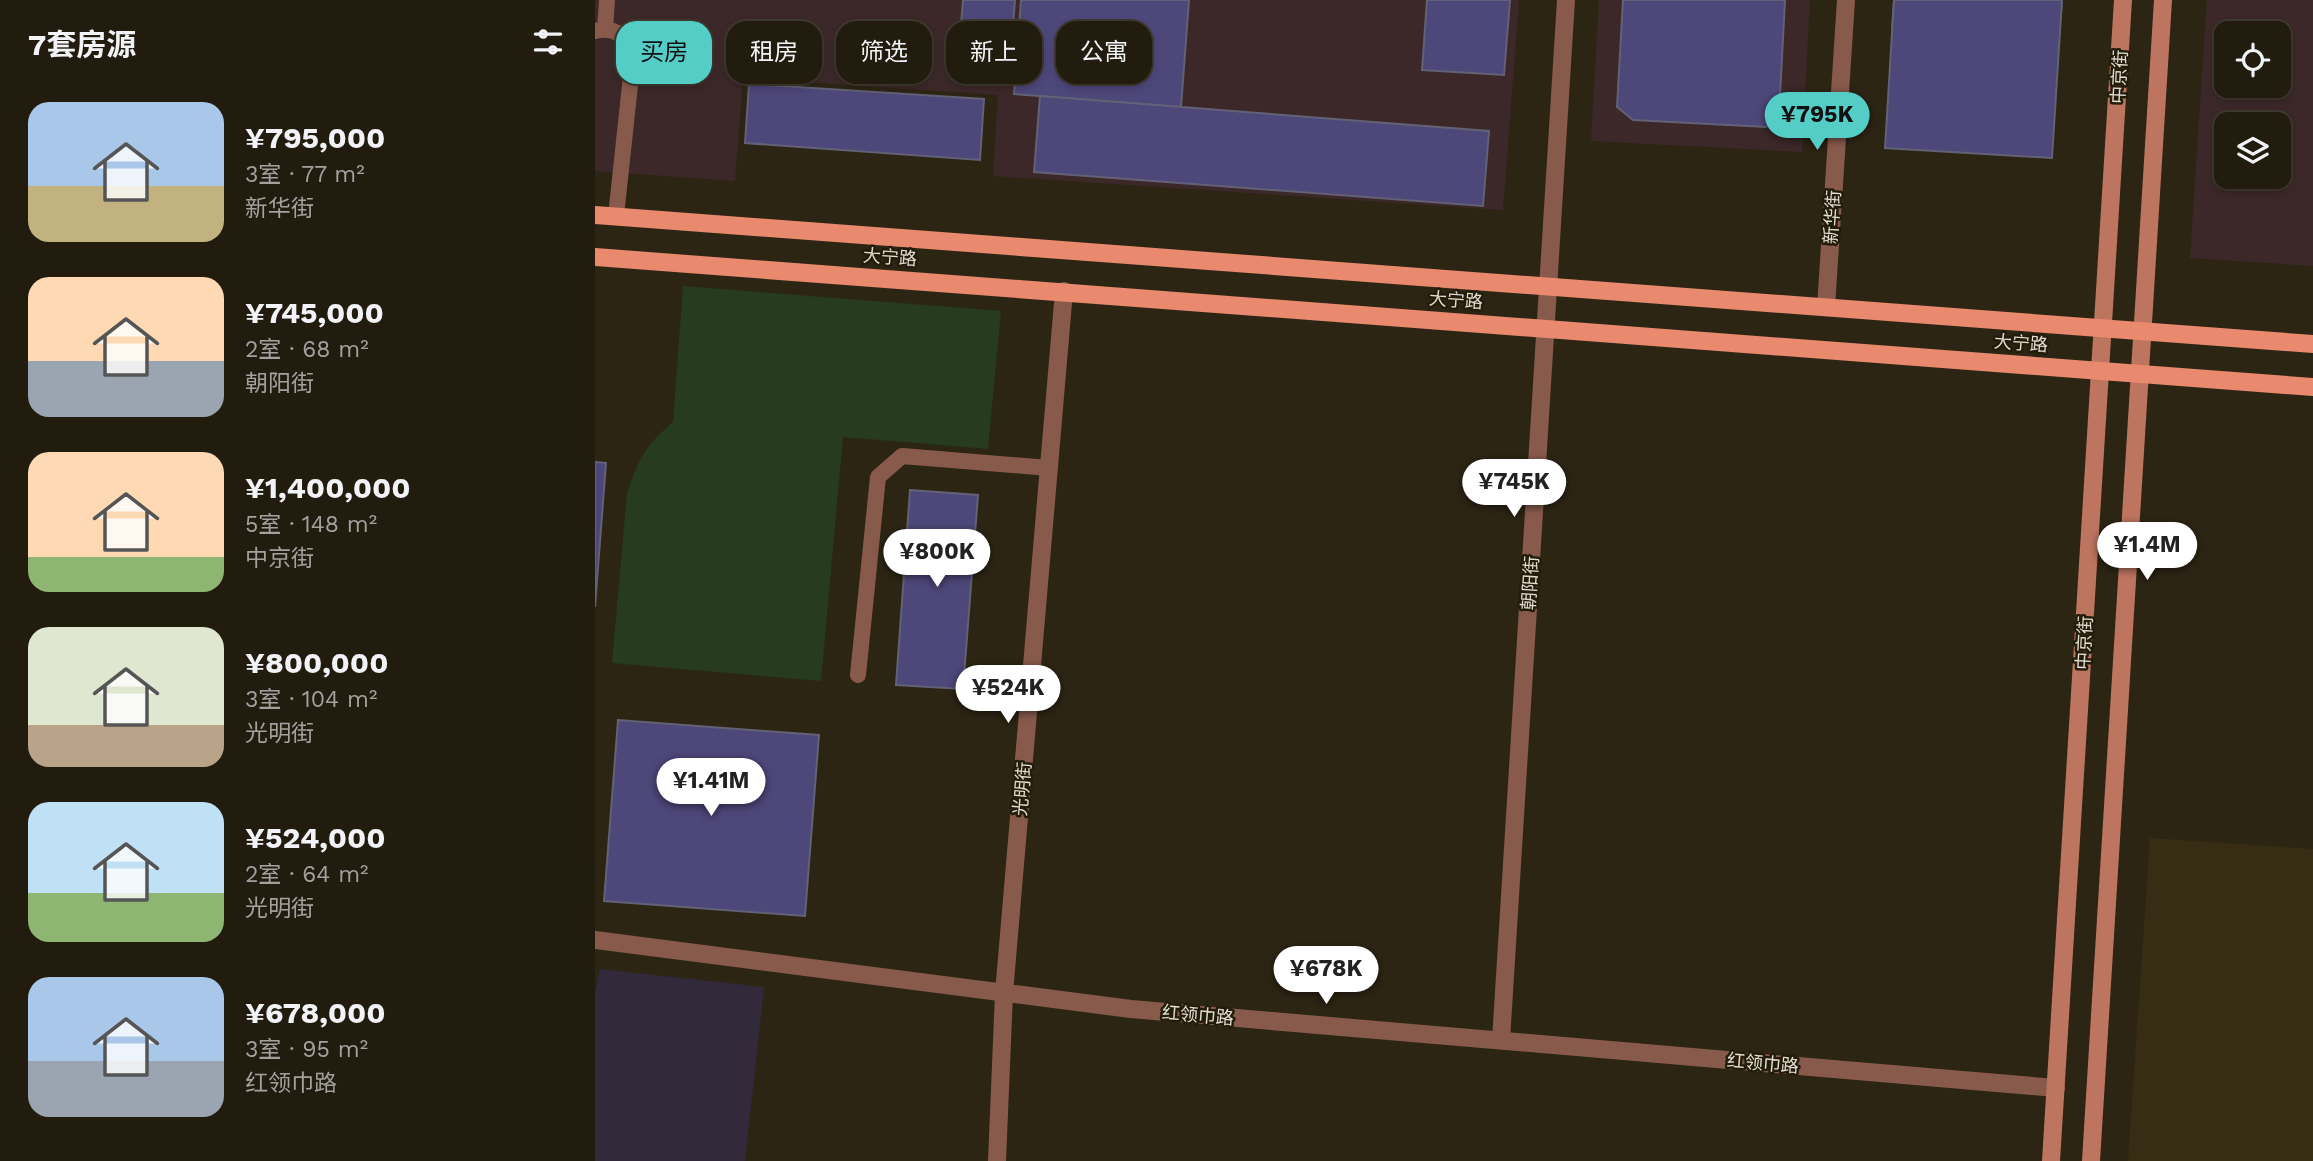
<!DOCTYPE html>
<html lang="zh">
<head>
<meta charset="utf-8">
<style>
	body { margin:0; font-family:"Work Sans","Noto Sans SC",sans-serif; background:#2a2518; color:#f1f3f6; height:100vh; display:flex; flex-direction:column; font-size:26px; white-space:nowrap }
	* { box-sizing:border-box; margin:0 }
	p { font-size:23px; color:#a2a19e }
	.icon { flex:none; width:38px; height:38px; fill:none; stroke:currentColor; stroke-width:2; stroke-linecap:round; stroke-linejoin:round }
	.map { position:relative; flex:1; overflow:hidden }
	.panel { display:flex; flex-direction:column; background:#221c0f; width:595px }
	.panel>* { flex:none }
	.top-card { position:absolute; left:21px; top:21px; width:665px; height:63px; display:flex; gap:14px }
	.tools { position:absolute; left:1619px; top:21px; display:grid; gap:14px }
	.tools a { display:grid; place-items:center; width:77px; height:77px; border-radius:14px; background:#221c0f; box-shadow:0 4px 10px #0003,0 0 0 2px #3f3a2f; font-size:35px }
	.price { position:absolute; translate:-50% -60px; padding:0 16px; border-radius:24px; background:#fff; color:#222; font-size:23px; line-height:46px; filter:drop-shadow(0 2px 4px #0008) }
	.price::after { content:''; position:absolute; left:50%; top:42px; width:21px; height:16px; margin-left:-10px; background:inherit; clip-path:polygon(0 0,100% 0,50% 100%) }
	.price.selected { background:#54cdc7; color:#111 }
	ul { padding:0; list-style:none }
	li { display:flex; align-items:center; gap:21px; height:175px; padding:0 28px }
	li span { display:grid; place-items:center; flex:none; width:196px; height:140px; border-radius:21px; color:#555 }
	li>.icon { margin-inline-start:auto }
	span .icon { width:84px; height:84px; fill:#fffc; stroke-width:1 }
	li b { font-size:30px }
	h2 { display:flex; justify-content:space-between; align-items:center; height:84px; padding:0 28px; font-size:30px }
	.pill { padding:0 24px; border-radius:21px; background:#221c0f; box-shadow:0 4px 10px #0003,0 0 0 2px #3f3a2f; font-size:24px; line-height:63px }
	.pill.selected { background:#54cdc7; color:#111 }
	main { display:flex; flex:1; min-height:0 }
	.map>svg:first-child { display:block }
	.commercial { fill:#3c2829; fill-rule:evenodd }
	.built { fill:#372d14 }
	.education { fill:#322a3a }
	.green { fill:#273b1e }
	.building { fill:#4e477a; stroke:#626175; stroke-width:2 }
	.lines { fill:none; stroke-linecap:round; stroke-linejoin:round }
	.service { stroke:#885a4c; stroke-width:16 }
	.minor { stroke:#885a4c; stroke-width:18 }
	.secondary { stroke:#be7560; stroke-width:18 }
	.primary { stroke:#e98a6f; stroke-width:18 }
	.labels { text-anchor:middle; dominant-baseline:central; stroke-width:5; stroke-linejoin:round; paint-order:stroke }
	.street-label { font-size:18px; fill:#e2ddd2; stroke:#241c0a }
</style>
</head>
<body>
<main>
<section class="panel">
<h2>7套房源<svg class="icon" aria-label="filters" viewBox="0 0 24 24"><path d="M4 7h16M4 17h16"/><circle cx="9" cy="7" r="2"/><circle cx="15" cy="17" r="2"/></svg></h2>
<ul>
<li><span style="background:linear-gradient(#a9c7e8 60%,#c2b280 0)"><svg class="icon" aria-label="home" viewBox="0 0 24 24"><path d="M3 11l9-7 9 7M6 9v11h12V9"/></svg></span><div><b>¥795,000</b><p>3室 · 77 m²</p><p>新华街</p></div></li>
<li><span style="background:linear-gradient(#ffd9b3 60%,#9aa5b1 0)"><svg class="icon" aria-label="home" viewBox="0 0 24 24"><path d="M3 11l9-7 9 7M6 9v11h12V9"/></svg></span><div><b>¥745,000</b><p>2室 · 68 m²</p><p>朝阳街</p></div></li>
<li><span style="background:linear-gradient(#ffd9b3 75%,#8fb573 0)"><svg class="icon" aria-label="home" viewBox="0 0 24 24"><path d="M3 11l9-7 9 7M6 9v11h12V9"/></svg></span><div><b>¥1,400,000</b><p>5室 · 148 m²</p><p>中京街</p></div></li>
<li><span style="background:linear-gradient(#dfe7d0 70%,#b9a48a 0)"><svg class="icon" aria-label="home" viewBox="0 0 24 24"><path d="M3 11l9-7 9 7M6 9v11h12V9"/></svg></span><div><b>¥800,000</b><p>3室 · 104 m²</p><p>光明街</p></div></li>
<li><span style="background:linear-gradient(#bfe0f5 65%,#8fb573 0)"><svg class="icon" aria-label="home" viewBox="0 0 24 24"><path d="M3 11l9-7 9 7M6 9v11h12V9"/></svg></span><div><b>¥524,000</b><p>2室 · 64 m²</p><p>光明街</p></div></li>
<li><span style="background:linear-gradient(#a9c7e8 60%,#9aa5b1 0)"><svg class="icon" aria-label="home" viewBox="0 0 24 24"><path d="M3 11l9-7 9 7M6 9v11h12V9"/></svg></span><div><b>¥678,000</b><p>3室 · 95 m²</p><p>红领巾路</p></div></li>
</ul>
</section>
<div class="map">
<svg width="1718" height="1161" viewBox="0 0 1718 1161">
	<rect width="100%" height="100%" fill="#2d2514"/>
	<!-- commercial -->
	<g class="commercial">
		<polygon points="0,0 924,0 908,210 398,176 403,95 148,78 140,181 0,171"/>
		<polygon points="1004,0 1215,0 1207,152 996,141"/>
		<path d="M1612 0H1718V266L1595 258ZM1684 33V86H1631V33ZM1684 124V177H1631V124Z"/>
	</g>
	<!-- built -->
	<polygon class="built" points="1555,838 1718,849 1718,1161 1533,1161"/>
	<!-- education -->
	<polygon class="education" points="5,969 169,987 150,1161 0,1161 0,993"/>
	<!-- green -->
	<path class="green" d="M88 286 406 311 393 449 248 437 226 681 17 663 32 493C44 458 50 446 78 422Z"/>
	<!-- building -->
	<g class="building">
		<polygon points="368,0 420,0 414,77 362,73"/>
		<polygon points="426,0 594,0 586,107 419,94"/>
		<polygon points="832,0 915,0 909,75 827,70"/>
		<polygon points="1028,0 1190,0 1184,115 1171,127 1038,120 1022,107"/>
		<polygon points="1299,0 1467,0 1464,39 1297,30"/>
		<polygon points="1299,0 1467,0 1457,158 1290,148"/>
		<polygon points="154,84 389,99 385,160 150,143"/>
		<polygon points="445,96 894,131 888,206 439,172"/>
		<polygon points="0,462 11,463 0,607"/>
		<polygon points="315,490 383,495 368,689 301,685"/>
		<polygon points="23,720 224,735 210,916 9,901"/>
	</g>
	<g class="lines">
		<!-- service -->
		<g class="service">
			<polyline points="10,29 12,0"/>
			<path d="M0 31C20 26 34 37 38 57L21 216"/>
			<polyline points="263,675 283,477 307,456 454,468"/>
		</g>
		<!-- minor -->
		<g class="minor">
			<polyline points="1231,307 1251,0"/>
			<polyline points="0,940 536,1009 1461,1088"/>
			<polyline points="906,1040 971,0"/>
			<polyline points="402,1161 409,993 469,291"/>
		</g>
		<!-- secondary -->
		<g class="secondary">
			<polyline points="1456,1161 1528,0"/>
			<polyline points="1496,1161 1568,0"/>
		</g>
		<!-- primary -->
		<g class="primary">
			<polyline points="0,215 1718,344"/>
			<polyline points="0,257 1718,387"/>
		</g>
	</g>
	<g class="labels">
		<!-- street labels -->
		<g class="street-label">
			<text transform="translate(1524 77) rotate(-87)">中京街</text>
			<text transform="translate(1237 217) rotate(-86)">新华街</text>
			<text transform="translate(295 257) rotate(4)">大宁路</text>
			<text transform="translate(861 300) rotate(4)">大宁路</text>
			<text transform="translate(1426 343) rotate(4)">大宁路</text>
			<text transform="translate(935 583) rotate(-86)">朝阳街</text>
			<text transform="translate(1489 643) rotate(-87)">中京街</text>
			<text transform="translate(427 789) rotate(-85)">光明街</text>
			<text transform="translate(603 1015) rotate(5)">红领巾路</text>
			<text transform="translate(1168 1063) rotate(5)">红领巾路</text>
		</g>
	</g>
</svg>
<div class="tools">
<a><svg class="icon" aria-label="locate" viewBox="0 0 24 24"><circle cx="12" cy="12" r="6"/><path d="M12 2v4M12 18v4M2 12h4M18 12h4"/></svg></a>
<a><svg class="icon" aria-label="layers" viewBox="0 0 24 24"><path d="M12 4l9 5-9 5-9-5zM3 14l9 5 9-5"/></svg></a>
</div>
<b class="price selected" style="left:1222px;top:152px">¥795K</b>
<b class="price" style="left:919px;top:519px">¥745K</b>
<b class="price" style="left:1552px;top:582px">¥1.4M</b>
<b class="price" style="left:342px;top:589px">¥800K</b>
<b class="price" style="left:413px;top:725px">¥524K</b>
<b class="price" style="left:116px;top:818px">¥1.41M</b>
<b class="price" style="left:731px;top:1006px">¥678K</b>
<div class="top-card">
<a class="pill selected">买房</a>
<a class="pill">租房</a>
<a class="pill">筛选</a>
<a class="pill">新上</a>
<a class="pill">公寓</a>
</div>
</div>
</main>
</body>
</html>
